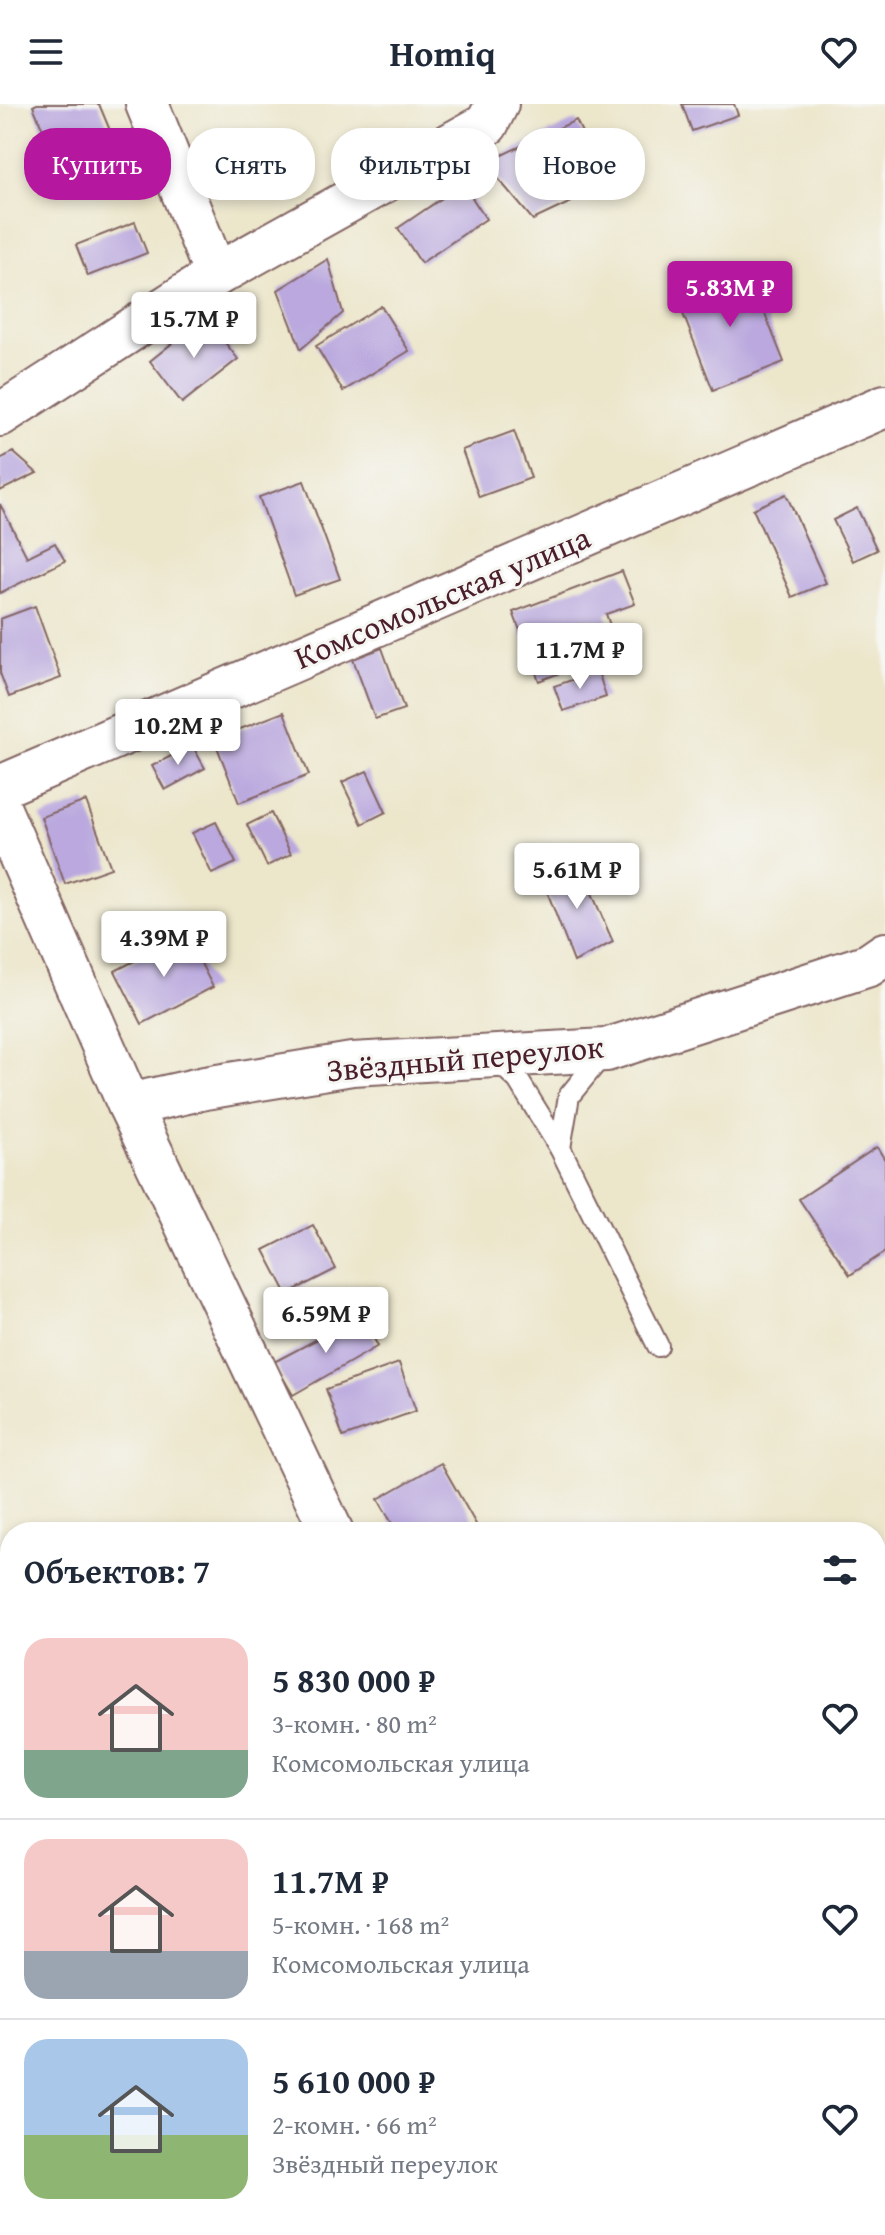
<!DOCTYPE html>
<html lang="ru">
<head>
<meta charset="utf-8">
<style>
	body { margin:0; font-family:"Gentium Book Plus",serif; background:#f2f2f3; color:#1f2937; height:100vh; display:flex; flex-direction:column; font-size:30px; white-space:nowrap }
	* { box-sizing:border-box; margin:0 }
	p { font-size:26px; color:#747a83 }
	.icon { flex:none; width:44px; height:44px; fill:none; stroke:currentColor; stroke-width:2; stroke-linecap:round; stroke-linejoin:round }
	.map { position:relative; flex:1; overflow:hidden }
	.panel { position:absolute; left:0px; top:1418px; width:886px; height:714px; display:flex; flex-direction:column; background:#fff; border-radius:32px 32px 0 0; box-shadow:0 4px 12px #0003 }
	.panel>* { flex:none }
	.guide { position:absolute; left:24px; top:24px; width:838px; height:72px; display:flex; gap:16px }
	.price { position:absolute; translate:-50% -68px; padding:0 18px; border-radius:8px; background:#fff; color:#222; font-size:26px; line-height:52px; filter:drop-shadow(0 2px 4px #0008) }
	.price::after { content:''; position:absolute; left:50%; top:48px; width:24px; height:18px; margin-left:-12px; background:inherit; clip-path:polygon(0 0,100% 0,50% 100%) }
	.price.selected { background:#b5179e; color:#fff }
	ul { padding:0; list-style:none }
	li { display:flex; align-items:center; gap:24px; height:200px; padding:0 24px }
	li+li { border-top:2px solid #e0e1e3 }
	li span { display:grid; place-items:center; flex:none; width:224px; height:160px; border-radius:24px; color:#555 }
	li>.icon { margin-inline-start:auto }
	span .icon { width:96px; height:96px; fill:#fffc; stroke-width:1 }
	li b { font-size:34px }
	h2 { display:flex; justify-content:space-between; align-items:center; height:96px; padding:0 24px; font-size:34px }
	.chip { padding:0 28px; border-radius:32px; background:#fff; box-shadow:0 4px 12px #0003; font-size:28px; line-height:72px }
	.chip.selected { background:#b5179e; color:#fff }
	header { display:flex; justify-content:space-between; align-items:center; height:104px; padding:0 24px; background:#fff; font-size:36px; font-weight:700 }
	.map>svg:first-child { display:block }
	.building { fill:#baa8de }
	.lines { fill:none; stroke-linecap:round; stroke-linejoin:round }
	.service-casing { stroke:#836563; stroke-width:24 }
	.minor-casing { stroke:#836563; stroke-width:46 }
	.service { stroke:#fff; stroke-width:20 }
	.minor { stroke:#fff; stroke-width:42 }
	.labels { text-anchor:middle; dominant-baseline:central; stroke-width:6; stroke-linejoin:round; paint-order:stroke }
	.street-label { font-size:32px; fill:#4a1f2b; stroke:#f6f6f2 }
</style>
</head>
<body>
<header><svg class="icon" aria-label="menu" viewBox="0 0 24 24"><path d="M4 6h16M4 12h16M4 18h16"/></svg>Homiq<svg class="icon" aria-label="heart" viewBox="0 0 24 24"><path d="M12 20l-8-8c-3-5 5-10 8-4 3-6 11-1 8 4z"/></svg></header>
<div class="map">
<svg width="885" height="2131" viewBox="0 0 885 2131">
	<rect width="100%" height="100%" fill="#f6f6f2"/>
	<filter id="ink" filterUnits="userSpaceOnUse"><feTurbulence type="fractalNoise" baseFrequency=".0125" numOctaves="2"/><feDisplacementMap in="SourceGraphic" scale="16" xChannelSelector="R" yChannelSelector="G"/><feConvolveMatrix kernelMatrix="1 2 1 2 8 2 1 2 1" color-interpolation-filters="sRGB"/></filter>
	<filter id="wash" filterUnits="userSpaceOnUse"><feTurbulence type="fractalNoise" baseFrequency=".006" numOctaves="4" result="noise"/><feDisplacementMap in="SourceGraphic" scale="32" xChannelSelector="R" yChannelSelector="G"/><feGaussianBlur stdDeviation="1.8" result="paint"/><feColorMatrix in="noise" values="0 0 0 0 0 0 0 0 0 0 0 0 0 0 0 0 0 1.4 0 .05"/><feComposite in="paint" operator="in"/></filter>
	<g filter="url(#wash)">
		<rect width="100%" height="100%" fill="#ece6cb"/>
		<g id="blocks">
			<!-- building -->
			<g class="building">
				<polygon points="37,0 99,0 114,36 57,59 33,2"/>
				<polygon points="682,0 734,0 738,11 692,27"/>
				<polygon points="576,16 607,81 533,116 485,59"/>
				<polygon points="463,80 486,115 421,159 398,124"/>
				<polygon points="135,118 147,149 88,172 76,141"/>
				<polygon points="328,155 343,209 301,245 278,186"/>
				<polygon points="747,164 784,258 713,286 676,192"/>
				<polygon points="381,202 409,247 343,287 316,242"/>
				<polygon points="205,213 238,255 182,299 150,257"/>
				<polygon points="514,327 531,374 479,393 462,346"/>
				<polygon points="13,348 37,369 0,387 0,355"/>
				<polygon points="304,377 340,475 294,491 259,393"/>
				<polygon points="786,390 826,479 792,493 753,405"/>
				<polygon points="0,400 27,453 55,439 65,457 0,489"/>
				<polygon points="857,404 877,446 853,457 833,416"/>
				<polygon points="622,467 635,500 606,510 619,546 539,577 513,508"/>
				<polygon points="35,502 61,574 9,593 0,569 0,515"/>
				<polygon points="382,544 404,605 375,615 353,555"/>
				<polygon points="598,567 606,593 563,607 554,582"/>
				<polygon points="284,608 309,671 239,699 214,635"/>
				<polygon points="192,641 205,664 165,686 152,662"/>
				<polygon points="367,667 386,708 362,720 342,678"/>
				<polygon points="86,697 111,764 65,780 41,713"/>
				<polygon points="271,709 291,750 267,762 247,721"/>
				<polygon points="216,718 236,759 212,770 192,729"/>
				<polygon points="578,757 613,838 574,858 542,774"/>
				<polygon points="186,830 213,883 142,920 115,867"/>
				<polygon points="877,1043 885,1056 885,1148 850,1171 799,1095"/>
				<polygon points="313,1121 336,1165 287,1190 264,1146"/>
				<polygon points="361,1212 378,1242 293,1291 274,1258"/>
				<polygon points="399,1259 416,1307 343,1333 326,1285"/>
				<polygon points="441,1359 477,1422 466,1428 397,1428 378,1395"/>
				<polygon points="876,1590 885,1612 885,1641 876,1644"/>
			</g>
		</g>
	</g>
	<g filter="url(#ink)">
		<use href="#blocks" fill-opacity="0" stroke="#836563" stroke-width="2"/>
		<g class="lines">
			<!-- service casing -->
			<g class="service-casing">
				<g id="service">
					<polyline points="604,949 569,992 560,1044 658,1242"/>
					<polyline points="494,954 518,976 560,1044"/>
				</g>
			</g>
			<!-- minor casing -->
			<g class="minor-casing">
				<g id="minor">
					<polyline points="147,0 216,171"/>
					<polyline points="0,311 216,171 487,20 497,0"/>
					<polyline points="0,683 885,302"/>
					<polyline points="0,706 129,1001 332,1428"/>
					<polyline points="129,1001 205,984 352,960 606,946 869,861 885,850"/>
					<polyline points="876,1718 885,1714"/>
				</g>
			</g>
			<!-- service -->
			<use href="#service" class="service"/>
			<!-- minor -->
			<use href="#minor" class="minor"/>
		</g>
	</g>
	<g class="labels">
		<!-- street labels -->
		<g class="street-label">
			<text transform="translate(442 493) rotate(-23)">Комсомольская улица</text>
			<text transform="translate(465 954) rotate(-5)">Звёздный переулок</text>
		</g>
	</g>
</svg>
<b class="price selected" style="left:730px;top:225px">5.83M ₽</b>
<b class="price" style="left:194px;top:256px">15.7M ₽</b>
<b class="price" style="left:580px;top:587px">11.7M ₽</b>
<b class="price" style="left:178px;top:663px">10.2M ₽</b>
<b class="price" style="left:577px;top:807px">5.61M ₽</b>
<b class="price" style="left:164px;top:875px">4.39M ₽</b>
<b class="price" style="left:326px;top:1251px">6.59M ₽</b>
<div class="guide">
<a class="chip selected">Купить</a>
<a class="chip">Снять</a>
<a class="chip">Фильтры</a>
<a class="chip">Новое</a>
</div>
<section class="panel">
<h2>Объектов: 7<svg class="icon" aria-label="filters" viewBox="0 0 24 24"><path d="M4 7h16M4 17h16"/><circle cx="9" cy="7" r="2"/><circle cx="15" cy="17" r="2"/></svg></h2>
<ul>
<li><span style="background:linear-gradient(#f6c9c9 70%,#7fa58c 0)"><svg class="icon" aria-label="home" viewBox="0 0 24 24"><path d="M3 11l9-7 9 7M6 9v11h12V9"/></svg></span><div><b>5 830 000 ₽</b><p>3-комн. · 80 m²</p><p>Комсомольская улица</p></div><svg class="icon" aria-label="heart" viewBox="0 0 24 24"><path d="M12 20l-8-8c-3-5 5-10 8-4 3-6 11-1 8 4z"/></svg></li>
<li><span style="background:linear-gradient(#f6c9c9 70%,#9aa5b1 0)"><svg class="icon" aria-label="home" viewBox="0 0 24 24"><path d="M3 11l9-7 9 7M6 9v11h12V9"/></svg></span><div><b>11.7M ₽</b><p>5-комн. · 168 m²</p><p>Комсомольская улица</p></div><svg class="icon" aria-label="heart" viewBox="0 0 24 24"><path d="M12 20l-8-8c-3-5 5-10 8-4 3-6 11-1 8 4z"/></svg></li>
<li><span style="background:linear-gradient(#a9c7e8 60%,#8fb573 0)"><svg class="icon" aria-label="home" viewBox="0 0 24 24"><path d="M3 11l9-7 9 7M6 9v11h12V9"/></svg></span><div><b>5 610 000 ₽</b><p>2-комн. · 66 m²</p><p>Звёздный переулок</p></div><svg class="icon" aria-label="heart" viewBox="0 0 24 24"><path d="M12 20l-8-8c-3-5 5-10 8-4 3-6 11-1 8 4z"/></svg></li>
</ul>
</section>
</div>
</body>
</html>
